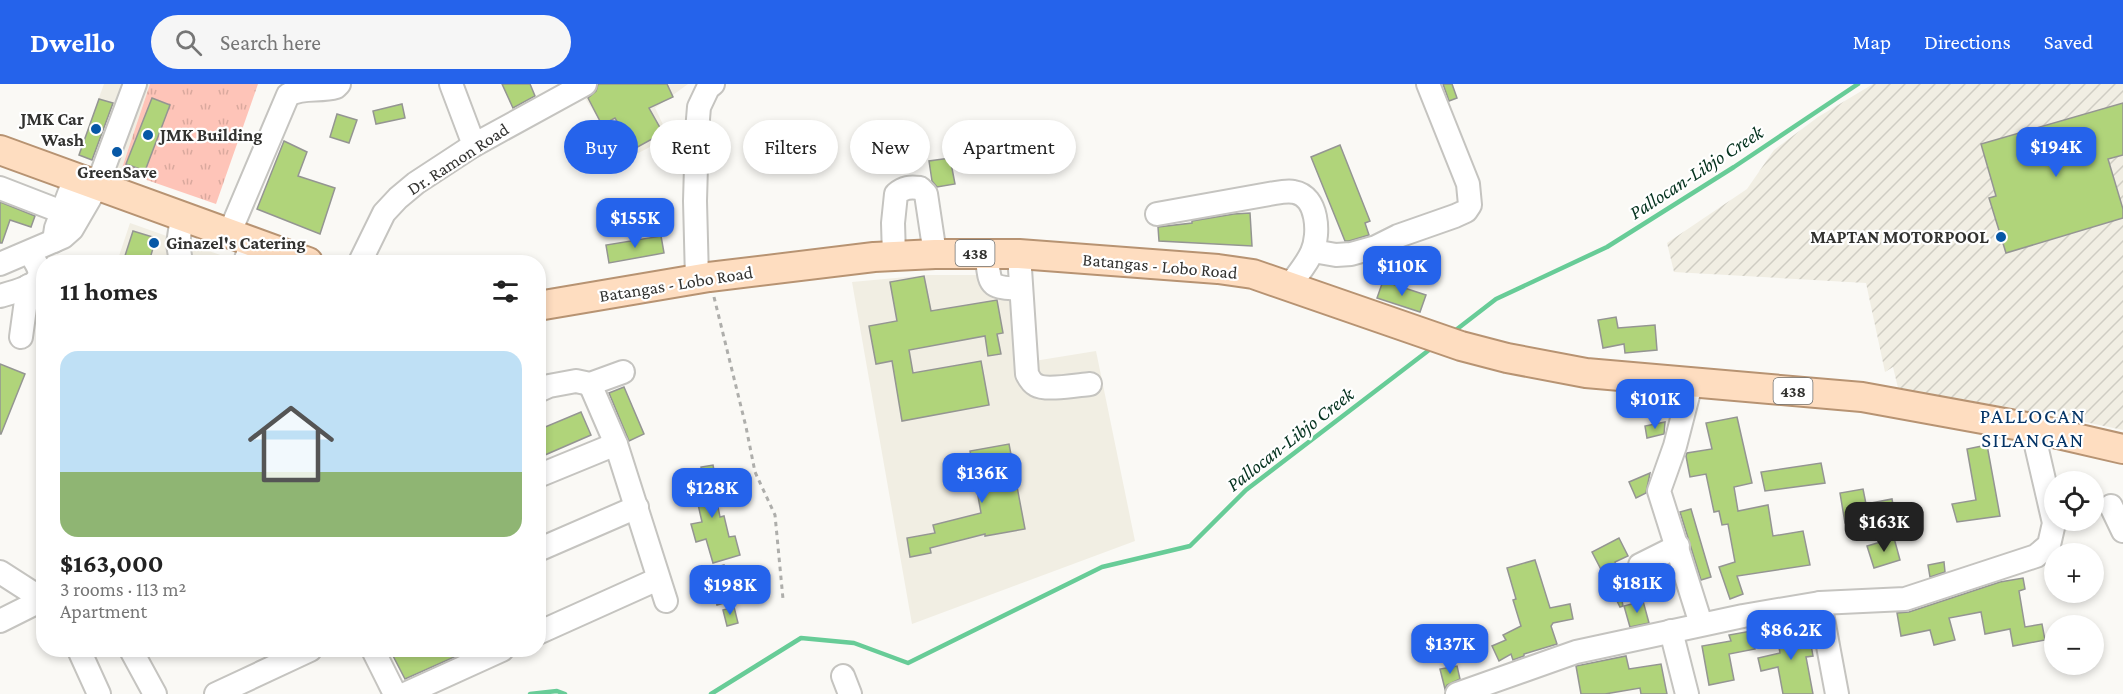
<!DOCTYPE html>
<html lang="en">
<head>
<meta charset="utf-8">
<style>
	body { margin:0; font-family:"Crimson Pro",serif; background:#f6f6f6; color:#222; height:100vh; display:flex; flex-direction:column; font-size:22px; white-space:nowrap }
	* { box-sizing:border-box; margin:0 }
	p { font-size:20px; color:#767676 }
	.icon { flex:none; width:33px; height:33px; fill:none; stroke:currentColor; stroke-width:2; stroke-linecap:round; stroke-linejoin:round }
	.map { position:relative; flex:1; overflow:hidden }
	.side { position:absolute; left:36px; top:171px; width:510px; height:402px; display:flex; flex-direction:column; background:#fff; border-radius:24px; box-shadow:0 3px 9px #0003 }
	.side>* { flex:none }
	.guide { position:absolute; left:564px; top:36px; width:570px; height:54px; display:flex; gap:12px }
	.buttons { position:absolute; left:2044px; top:387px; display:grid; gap:12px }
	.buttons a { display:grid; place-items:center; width:60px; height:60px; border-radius:50%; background:#fff; box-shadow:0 3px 9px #0003; font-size:30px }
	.price { position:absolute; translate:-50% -51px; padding:0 14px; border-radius:12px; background:#2563eb; color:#fff; font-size:20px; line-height:39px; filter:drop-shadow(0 2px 3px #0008) }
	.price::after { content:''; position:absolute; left:50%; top:36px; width:18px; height:14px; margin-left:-9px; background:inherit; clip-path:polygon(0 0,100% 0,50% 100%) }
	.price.selected { background:#222; color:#fff }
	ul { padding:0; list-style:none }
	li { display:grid; align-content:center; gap:12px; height:318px; padding:0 24px }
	li span { display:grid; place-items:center; height:186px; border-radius:18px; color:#555 }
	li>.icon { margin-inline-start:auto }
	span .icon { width:108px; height:108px; fill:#fffc; stroke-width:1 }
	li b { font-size:26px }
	h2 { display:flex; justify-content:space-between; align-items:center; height:72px; padding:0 24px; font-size:26px }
	.tag { padding:0 21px; border-radius:27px; background:#fff; box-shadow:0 3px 9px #0003; font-size:21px; line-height:54px }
	.tag.selected { background:#2563eb; color:#fff }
	header { display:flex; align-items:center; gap:36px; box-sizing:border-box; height:84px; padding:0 30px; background:#2563eb; color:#fff }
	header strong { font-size:28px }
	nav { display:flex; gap:33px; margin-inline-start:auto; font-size:21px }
	.search { width:420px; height:54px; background:#f6f6f6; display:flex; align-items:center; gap:15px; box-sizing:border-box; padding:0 21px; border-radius:33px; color:#767676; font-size:22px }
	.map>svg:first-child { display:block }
	.built { fill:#f1eee3 }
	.industrial { fill:url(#industrial-furrows) }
	.grass { fill:url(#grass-tufts) }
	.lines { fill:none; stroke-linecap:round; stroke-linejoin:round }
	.stream { stroke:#67cc97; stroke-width:4.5 }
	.building { fill:#b0d47a; stroke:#949592; stroke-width:1.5 }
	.minor-casing { stroke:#c5c4c0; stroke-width:26 }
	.major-casing { stroke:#b79372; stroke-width:32 }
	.path { stroke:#aeaeab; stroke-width:3; stroke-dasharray:4.5 4.5; stroke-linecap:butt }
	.minor { stroke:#fff; stroke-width:22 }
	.major { stroke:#feddc0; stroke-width:28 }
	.poi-dot { fill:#0758a6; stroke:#fff; stroke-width:2 }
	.labels { text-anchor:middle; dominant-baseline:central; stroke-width:4.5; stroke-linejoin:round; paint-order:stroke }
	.shield { fill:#fff; stroke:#70706e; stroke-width:1.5 }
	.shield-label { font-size:16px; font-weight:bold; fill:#323230 }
	.poi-label { font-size:18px; font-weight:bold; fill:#323230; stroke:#fff; text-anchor:end }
	.street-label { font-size:18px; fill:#323230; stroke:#fff }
	.water-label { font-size:20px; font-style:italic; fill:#04321e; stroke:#fff }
	.quarter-label { font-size:21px; letter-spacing:1.5px; fill:#043466; stroke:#fff }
</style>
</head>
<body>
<header>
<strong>Dwello</strong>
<div class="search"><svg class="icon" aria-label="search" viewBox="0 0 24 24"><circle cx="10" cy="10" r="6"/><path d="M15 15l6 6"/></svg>Search here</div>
<nav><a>Map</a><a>Directions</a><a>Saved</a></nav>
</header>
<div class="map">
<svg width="2123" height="610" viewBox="0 0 2123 610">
	<defs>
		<pattern id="industrial-furrows" width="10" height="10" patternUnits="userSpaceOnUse" patternTransform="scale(1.5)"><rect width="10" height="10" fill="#f1eee3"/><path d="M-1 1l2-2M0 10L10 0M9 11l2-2" fill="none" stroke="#cfcdc3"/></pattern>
		<pattern id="grass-tufts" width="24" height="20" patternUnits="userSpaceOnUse" patternTransform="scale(1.5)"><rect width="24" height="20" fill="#fec4b8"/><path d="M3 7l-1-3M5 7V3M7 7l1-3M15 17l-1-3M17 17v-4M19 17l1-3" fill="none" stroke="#daa99e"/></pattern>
	</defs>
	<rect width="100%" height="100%" fill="#faf9f5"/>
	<!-- built -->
	<g class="built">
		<polygon points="104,0 150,0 121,87 78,71"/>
		<polygon points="595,0 688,0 655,24 669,53 625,76 581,8"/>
		<polygon points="130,139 240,178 117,178"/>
		<polygon points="928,191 1022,191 1028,278 1096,267 1135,457 912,540 852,198"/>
	</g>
	<!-- industrial -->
	<polygon class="industrial" points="1873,0 2123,0 2123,346 2047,330 1898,304 1893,283 1885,288 1866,199 1674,188 1667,159 1747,105 1774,66 1818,33"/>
	<!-- grass -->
	<polygon class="grass" points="150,0 258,0 216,120 121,87"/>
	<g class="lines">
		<!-- stream -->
		<g class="stream">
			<polyline points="1452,249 1496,215 1607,163 1734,83 1858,0"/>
			<polyline points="530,610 557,607 565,610"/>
			<polyline points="711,610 801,554 854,559 908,579 1102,483 1190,462 1246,406 1433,263"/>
		</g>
	</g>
	<!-- building -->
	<g class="building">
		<polygon points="502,0 530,0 535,12 513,24"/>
		<polygon points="598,0 667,0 673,13 649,24 663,49 634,65 615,34 602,41 588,14 596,7"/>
		<polygon points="1443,0 1452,0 1457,14 1449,17"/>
		<polygon points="152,14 170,21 145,87 126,80"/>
		<polygon points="99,15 113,19 92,76 79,71"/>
		<polygon points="2123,19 2123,71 2108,75 2123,125 2123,134 2006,169 1989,114 1996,112 1981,60"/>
		<polygon points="402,20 405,34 376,40 373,27"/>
		<polygon points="337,30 357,36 349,59 330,53"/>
		<polygon points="284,57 307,68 298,92 335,104 320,150 257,125"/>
		<polygon points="1340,61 1370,137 1365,139 1369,151 1349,157 1345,157 1311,73"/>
		<polygon points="950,74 955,100 937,103 932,97 929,77"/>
		<polygon points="0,118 35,132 31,143 10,136 2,159 0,159"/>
		<polygon points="1250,129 1252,162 1159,157 1158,143 1192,139 1192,137 1234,130"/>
		<polygon points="133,147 156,154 149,178 123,178"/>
		<polygon points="661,152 664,169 609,179 606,161"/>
		<polygon points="924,192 931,227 997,216 1003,249 997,250 1001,270 988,272 985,252 909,266 913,289 981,277 989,321 902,337 892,277 876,280 869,242 897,237 890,198"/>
		<polygon points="1383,197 1426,211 1420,228 1377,214"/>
		<polygon points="1616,233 1618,244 1655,241 1657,266 1625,269 1624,260 1603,264 1598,236"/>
		<polygon points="0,280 25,290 1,350 0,350"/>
		<polygon points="624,303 644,350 629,357 609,309"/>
		<polygon points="581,328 591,351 538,374 538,346"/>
		<polygon points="1737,333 1752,399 1734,403 1738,427 1768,421 1773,452 1803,447 1810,481 1737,492 1743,510 1730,515 1719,483 1735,478 1728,440 1722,441 1719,427 1714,428 1706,390 1690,393 1686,372 1687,369 1712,365 1706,339"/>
		<polygon points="1665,338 1664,350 1647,354 1645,342"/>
		<polygon points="1009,360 1025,445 985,452 985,450 930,464 931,469 910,473 907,454 935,449 933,441 981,429 970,367"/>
		<polygon points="1987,361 2000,432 1957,438 1952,420 1976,416 1967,365"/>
		<polygon points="1821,379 1825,399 1765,407 1761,388"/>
		<polygon points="713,381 717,403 714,403 720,433 724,432 729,453 735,452 740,471 713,479 706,455 696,458 691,440 702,438 695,407 692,407 690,396 703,394 701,383"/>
		<polygon points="1650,389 1646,409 1636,414 1629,398"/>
		<polygon points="1863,405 1866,420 1892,415 1895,432 1845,439 1840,409"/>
		<polygon points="1691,425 1711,493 1701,496 1680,428"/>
		<polygon points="1619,454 1628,472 1615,478 1623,522 1620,523 1614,511 1605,513 1602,500 1608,499 1592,468"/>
		<polygon points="1894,454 1900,476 1874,484 1867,462"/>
		<polygon points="1535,476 1550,524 1570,520 1573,535 1553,539 1551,542 1557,560 1524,570 1524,572 1513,576 1511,570 1499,577 1492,562 1506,556 1503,551 1521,542 1513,516 1516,515 1507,484"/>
		<polygon points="1944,478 1945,488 1930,493 1928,481"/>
		<polygon points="724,481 729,497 726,498 731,517 717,521 707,486"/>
		<polygon points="2023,494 2025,505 2019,507 2025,543 2042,540 2045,556 2013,562 2010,545 1985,550 1981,528 1949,534 1955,556 1934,561 1930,546 1901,552 1897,529 1909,528 2000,498"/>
		<polygon points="1643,517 1649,539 1630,543 1624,522"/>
		<polygon points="734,523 738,539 727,542 723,526"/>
		<polygon points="1794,537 1798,557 1810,555 1813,572 1806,573 1813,610 1783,610 1778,583 1761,587 1758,574 1780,569 1775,540"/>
		<polygon points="1751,547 1755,565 1729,570 1734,596 1709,601 1702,562 1731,557 1729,551"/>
		<polygon points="390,566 470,566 405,595"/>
		<polygon points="1626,572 1629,585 1661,580 1667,610 1641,610 1640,604 1605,610 1581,610 1576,582"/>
		<polygon points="1457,582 1460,595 1447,601 1445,605 1440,585"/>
	</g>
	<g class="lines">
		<!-- minor casing -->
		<g class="minor-casing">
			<g id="minor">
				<polyline points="451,0 474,61"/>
				<polyline points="0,104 62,128"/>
				<path d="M1157 130 1275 109C1281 108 1289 107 1294 108 1318 112 1320 150 1312 168 1307 180 1296 192 1289 203"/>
				<path d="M229 150 288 11C303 2 320 8 336 3L339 0"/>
				<polyline points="54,157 56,144 75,94"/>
				<polyline points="1313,167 1336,171 1351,170 1376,163 1398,152 1455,132 1466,127 1470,121 1468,100 1428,0"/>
				<path d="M986 169C991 202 986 203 1021 205"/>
				<path d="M1019 170 1027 290C1029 294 1032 299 1036 301 1046 307 1078 301 1090 300"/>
				<path d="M894 172 893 139 896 110C904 103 910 103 920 104L926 110 935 170"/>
				<polyline points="181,178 178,160 182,133"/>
				<polyline points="245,178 252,158"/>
				<polyline points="360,178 384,129 398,114 416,99 474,61 585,0"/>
				<polyline points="0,180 63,153 72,145 97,102 135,0"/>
				<polyline points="697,195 695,117 697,47 699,23 708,4 713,0"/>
				<path d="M0 212C10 209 36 203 39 192 41 184 33 175 30 169"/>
				<polyline points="21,253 28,202"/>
				<polyline points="590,300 616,360 666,517"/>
				<polyline points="1691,300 1675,362 1659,407 1701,540"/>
				<polyline points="538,307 549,302 576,297 590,300 623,288"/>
				<polyline points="538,392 616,360"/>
				<polyline points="2111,422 2123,447"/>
				<polyline points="538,466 637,423"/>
				<polyline points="1640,481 1678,462"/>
				<polyline points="0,488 42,515"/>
				<polyline points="1820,519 1837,610"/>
				<polyline points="0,537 44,515"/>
				<polyline points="1671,547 1687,610"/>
				<polyline points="538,549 658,495"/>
				<polyline points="79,566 99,610"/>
				<polyline points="131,566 155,610"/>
				<polyline points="373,566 395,610"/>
				<polyline points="843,592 850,610"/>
				<polyline points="216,610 310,566"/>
				<polyline points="405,610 502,566"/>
				<polyline points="1457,610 1576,568 1743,532 1820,519 1905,515 2036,472 2049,461 2054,439 2032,344"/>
			</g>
		</g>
		<!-- major casing -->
		<g class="major-casing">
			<g id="major">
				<polyline points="0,66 308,178"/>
				<polyline points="538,222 709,193 874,173 935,170 1019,170 1218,185 1253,190 1461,262 1507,274 1586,289 1862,313 2032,344 2123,365"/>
			</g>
		</g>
		<!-- path -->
		<polyline class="path" points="714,213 746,343 755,388 775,431 783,515"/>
		<!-- minor -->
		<use href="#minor" class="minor"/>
		<!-- major -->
		<use href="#major" class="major"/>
	</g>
	<!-- markers -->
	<g class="poi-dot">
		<circle cx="96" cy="45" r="6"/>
		<circle cx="148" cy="51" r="6"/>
		<circle cx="117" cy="68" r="6"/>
		<circle cx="2001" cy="153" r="6"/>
		<circle cx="154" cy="159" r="6"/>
	</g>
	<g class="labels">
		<!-- shield labels -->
		<g class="shield">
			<rect x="955.5" y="156" width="39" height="26" rx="4.5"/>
			<rect x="1773.5" y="294" width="39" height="26" rx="4.5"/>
		</g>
		<g class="shield-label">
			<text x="975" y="169">438</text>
			<text x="1793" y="307">438</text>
		</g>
		<!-- poi labels -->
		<g class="poi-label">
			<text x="84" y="35">JMK Car<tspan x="84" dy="21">Wash</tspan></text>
			<text x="160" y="51" text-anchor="start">JMK Building</text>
			<text x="117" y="88" text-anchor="middle">GreenSave</text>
			<text x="1989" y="153">MAPTAN MOTORPOOL</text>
			<text x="166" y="159" text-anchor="start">Ginazel's Catering</text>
		</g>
		<!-- street labels -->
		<g class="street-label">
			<text transform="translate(458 75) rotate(-33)">Dr. Ramon Road</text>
			<text transform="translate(1160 182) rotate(5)">Batangas - Lobo Road</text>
			<text transform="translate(676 200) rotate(-9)">Batangas - Lobo Road</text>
		</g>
		<!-- water labels -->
		<g class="water-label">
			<text transform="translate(1696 88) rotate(-33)">Pallocan-Libjo Creek</text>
			<text transform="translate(1290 355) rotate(-38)">Pallocan-Libjo Creek</text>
		</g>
		<!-- quarter labels -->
		<g class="quarter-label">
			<text x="2033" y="332">PALLOCAN<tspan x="2033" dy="24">SILANGAN</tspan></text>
		</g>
	</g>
</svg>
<div class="buttons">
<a><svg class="icon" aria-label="locate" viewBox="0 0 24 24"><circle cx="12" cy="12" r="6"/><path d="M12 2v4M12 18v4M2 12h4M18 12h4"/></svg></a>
<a>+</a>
<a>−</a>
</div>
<b class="price" style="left:2056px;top:94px">$194K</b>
<b class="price" style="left:635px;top:165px">$155K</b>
<b class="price" style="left:1402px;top:213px">$110K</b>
<b class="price" style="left:1655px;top:346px">$101K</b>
<b class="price" style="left:982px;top:420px">$136K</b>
<b class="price" style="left:712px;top:435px">$128K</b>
<b class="price selected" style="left:1884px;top:469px">$163K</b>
<b class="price" style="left:1637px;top:530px">$181K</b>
<b class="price" style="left:730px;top:532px">$198K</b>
<b class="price" style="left:1791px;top:577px">$86.2K</b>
<b class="price" style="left:1450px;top:591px">$137K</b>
<div class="guide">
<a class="tag selected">Buy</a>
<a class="tag">Rent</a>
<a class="tag">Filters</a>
<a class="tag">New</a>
<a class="tag">Apartment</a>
</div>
<section class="side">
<h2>11 homes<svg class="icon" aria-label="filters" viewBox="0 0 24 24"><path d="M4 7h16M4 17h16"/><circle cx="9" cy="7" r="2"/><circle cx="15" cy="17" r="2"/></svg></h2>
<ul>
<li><span style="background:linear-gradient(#bfe0f5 65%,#8fb573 0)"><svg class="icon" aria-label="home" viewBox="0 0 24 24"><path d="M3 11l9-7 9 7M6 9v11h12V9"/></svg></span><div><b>$163,000</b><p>3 rooms · 113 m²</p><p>Apartment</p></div></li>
</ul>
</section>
</div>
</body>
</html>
